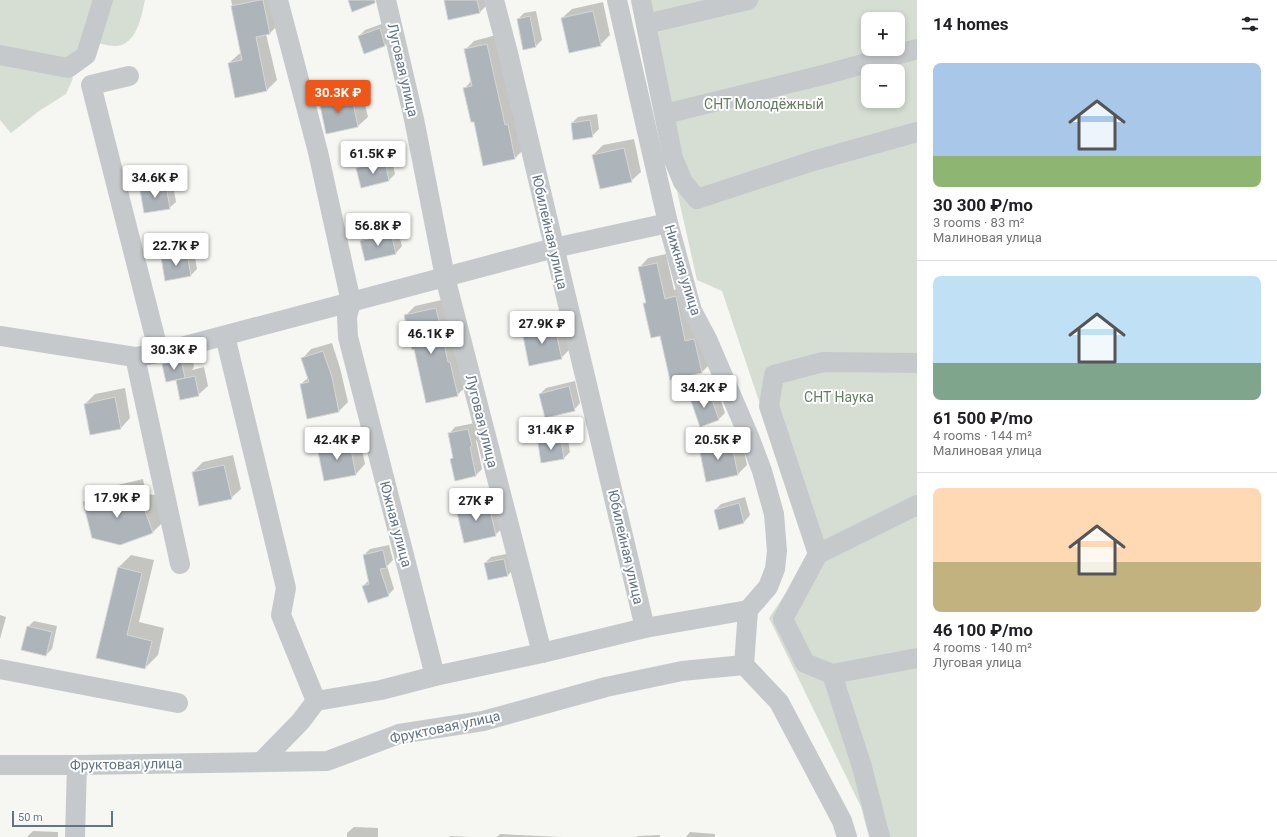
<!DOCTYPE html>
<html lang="en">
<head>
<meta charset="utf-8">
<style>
	body { margin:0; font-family:Roboto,sans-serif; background:#f6f6f6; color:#202124; height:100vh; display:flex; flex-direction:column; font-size:15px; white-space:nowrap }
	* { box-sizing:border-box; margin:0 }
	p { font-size:13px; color:#757577 }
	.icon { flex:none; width:22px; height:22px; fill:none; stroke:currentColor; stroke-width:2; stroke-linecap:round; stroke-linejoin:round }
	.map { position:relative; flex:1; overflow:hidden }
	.details { display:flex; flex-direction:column; background:#fff; width:360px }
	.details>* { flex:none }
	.controls { position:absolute; left:861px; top:12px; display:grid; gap:8px }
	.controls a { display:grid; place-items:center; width:44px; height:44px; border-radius:8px; background:#fff; box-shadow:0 2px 6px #0003; font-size:20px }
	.scale { position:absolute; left:12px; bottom:10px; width:101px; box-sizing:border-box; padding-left:4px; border:2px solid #637485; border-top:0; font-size:11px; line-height:14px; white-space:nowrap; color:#637485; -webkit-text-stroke:3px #fff; paint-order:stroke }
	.price { position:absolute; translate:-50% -34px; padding:0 9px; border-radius:4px; background:#fff; color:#222; font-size:13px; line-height:26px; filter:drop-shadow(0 1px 2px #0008) }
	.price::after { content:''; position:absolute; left:50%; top:24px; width:12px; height:9px; margin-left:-6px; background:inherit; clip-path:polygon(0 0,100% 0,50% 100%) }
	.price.on { background:#ef5719; color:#fff }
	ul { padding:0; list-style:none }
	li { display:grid; align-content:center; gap:8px; height:212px; padding:0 16px }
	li+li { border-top:1px solid #e0e0e0 }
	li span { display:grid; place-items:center; height:124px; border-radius:8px; color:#555 }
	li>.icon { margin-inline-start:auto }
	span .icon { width:72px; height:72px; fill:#fffc; stroke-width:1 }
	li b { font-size:17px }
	h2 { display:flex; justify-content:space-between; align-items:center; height:48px; padding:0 16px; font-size:17px }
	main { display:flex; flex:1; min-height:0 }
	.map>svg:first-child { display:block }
	.green { fill:#d6ded3; fill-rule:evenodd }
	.shadow { fill:#0003 }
	.building { fill:#adb4ba; stroke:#d7d7d5 }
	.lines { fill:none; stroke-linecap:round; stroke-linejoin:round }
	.minor { stroke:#c5c9cc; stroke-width:20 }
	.labels { text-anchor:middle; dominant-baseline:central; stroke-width:4; stroke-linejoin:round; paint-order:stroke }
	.street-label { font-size:14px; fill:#637485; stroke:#fff }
	.park-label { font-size:14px; fill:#667c62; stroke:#fff }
</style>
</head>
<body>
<main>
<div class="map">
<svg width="917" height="837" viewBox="0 0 917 837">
	<rect width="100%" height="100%" fill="#f6f6f2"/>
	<!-- green -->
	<g class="green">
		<path d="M0 0H145C142 13 139 33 127 42 112 54 92 34 78 48 68 56 69 60 68 72L73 78 66 94 39 111 11 133 0 120Z"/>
		<path d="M634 0H917V837H869L861 807 769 618 811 556 722 291 697 280ZM868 19H898V49H868ZM868 71H898V101H868Z"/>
	</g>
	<!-- shadow -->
	<g class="shadow">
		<polygon points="231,0 275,0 280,23 270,33 266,34 277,80 267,90 236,96 229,63 239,54 242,53"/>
		<polygon points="445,0 488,0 489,3 480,12 449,18"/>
		<polygon points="603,2 610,35 600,45 562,18 572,9"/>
		<polygon points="536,11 542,40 536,46 518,19 524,13"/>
		<polygon points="387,22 391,39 385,45 359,36 365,30"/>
		<polygon points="496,35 524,149 515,158 474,120 465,88 472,80 465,50 474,41"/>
		<polygon points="360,84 368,117 358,126 327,133 320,100 330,90"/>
		<polygon points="597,114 599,129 592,136 572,123 578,117"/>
		<polygon points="634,139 641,172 631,181 593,155 603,145"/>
		<polygon points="391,156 395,174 389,180 357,169 364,162"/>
		<polygon points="172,179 176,202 169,208 141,190 147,184"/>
		<polygon points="397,227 402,246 396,253 366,260 361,241 367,235"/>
		<polygon points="193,247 197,269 191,275 162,257 169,251"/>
		<polygon points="666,254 674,290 684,288 711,363 702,372 661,335 645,304 646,302 639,268 648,258"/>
		<polygon points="446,299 467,386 457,395 415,348 405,316 415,306"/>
		<polygon points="564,315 571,348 561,358 523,332 533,322"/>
		<polygon points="332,343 340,368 348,402 339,411 308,417 301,384 309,377 303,358 311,349"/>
		<polygon points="191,350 194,367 192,370 204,367 208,386 198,395 177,380 179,378 164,364 173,355"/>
		<polygon points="575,381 580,403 574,410 540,394 546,388"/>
		<polygon points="716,385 725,413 719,419 700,425 691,398 697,392"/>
		<polygon points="125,388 130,418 121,428 85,404 95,394"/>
		<polygon points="475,423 478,439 476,441 482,469 476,475 456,479 451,460 454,457 449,434 455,427"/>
		<polygon points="358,431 365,464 356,474 318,447 327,438"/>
		<polygon points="740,431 747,465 738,474 700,448 709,438"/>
		<polygon points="567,433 570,452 564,458 542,461 539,443 545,437"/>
		<polygon points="233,455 241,489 231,498 193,472 203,462"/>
		<polygon points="143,479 146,494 157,495 166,519 153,532 84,503 97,490"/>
		<polygon points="498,492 505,526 495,535 458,509 467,499"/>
		<polygon points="745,497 750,515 744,522 720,529 715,510 721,504"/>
		<polygon points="389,545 393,560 387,566 394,589 388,595 363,586 369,580 364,555 370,549"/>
		<polygon points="511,553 514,569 508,575 485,563 491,557"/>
		<polygon points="131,555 154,560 139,622 164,628 158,655 145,668 97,657 118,568"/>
		<polygon points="0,615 6,617 0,639"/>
		<polygon points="34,621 57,626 52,649 46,655 28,627"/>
		<polygon points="354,827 378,828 378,837 347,837 347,833"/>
		<polygon points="33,831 58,832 58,837 27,837"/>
		<polygon points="690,832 715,834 715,837 686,837"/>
		<polygon points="500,834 562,837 497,837"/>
		<polygon points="660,835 660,837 636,837 638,836"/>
		<polygon points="450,836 470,837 449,837"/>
	</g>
	<!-- building -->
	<g class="building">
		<polygon points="260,0 263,0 270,34 256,37 267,91 235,98 228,63 242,60 231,6"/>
		<polygon points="348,0 375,0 375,3 352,12"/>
		<polygon points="444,0 477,0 480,13 448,20"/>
		<polygon points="593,11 601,46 569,53 561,18"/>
		<polygon points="530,16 536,47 523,50 517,19"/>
		<polygon points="380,28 385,46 364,54 358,36"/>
		<polygon points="487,44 505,125 508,124 515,159 483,166 474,122 471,122 463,88 472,86 464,49"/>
		<polygon points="351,93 358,127 326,134 319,100"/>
		<polygon points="590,120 593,137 573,140 571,123"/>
		<polygon points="624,148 632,182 600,189 592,155"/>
		<polygon points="385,162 389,181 361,188 356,168"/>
		<polygon points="166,185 170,209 144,213 140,190"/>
		<polygon points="391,233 396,254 365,261 360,241"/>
		<polygon points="187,253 191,276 165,281 161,257"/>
		<polygon points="657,263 665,299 676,296 685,341 694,339 695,342 702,373 670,380 660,336 651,338 643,303 646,303 638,267"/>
		<polygon points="436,308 448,362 450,362 458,396 426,403 414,349 412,350 404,315"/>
		<polygon points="554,324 562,359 529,366 522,331"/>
		<polygon points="323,351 332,377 339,412 307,419 300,384 309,382 301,358"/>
		<polygon points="181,359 185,378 166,382 162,364"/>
		<polygon points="195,376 199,396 180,400 176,380"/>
		<polygon points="569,386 575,411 545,418 539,394"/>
		<polygon points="709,391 719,420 700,427 690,398"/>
		<polygon points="115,397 121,429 90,435 84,404"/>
		<polygon points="468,429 472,446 470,447 476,476 455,481 450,459 453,458 448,433"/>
		<polygon points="561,439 564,459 541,463 538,443"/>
		<polygon points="349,440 356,475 324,481 317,447"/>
		<polygon points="731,440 738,475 706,482 699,447"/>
		<polygon points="224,465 232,499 199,506 192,472"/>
		<polygon points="130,491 134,506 144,508 153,533 120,545 92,538 83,502"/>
		<polygon points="488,501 496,536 464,543 456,508"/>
		<polygon points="739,503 744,523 719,530 714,510"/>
		<polygon points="383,550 387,568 380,569 389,596 368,603 362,586 369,584 363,555"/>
		<polygon points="504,559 508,576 488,580 484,563"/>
		<polygon points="118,567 142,573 127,635 152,641 145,669 96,658"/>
		<polygon points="27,626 52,632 46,656 21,650"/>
	</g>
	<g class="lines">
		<!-- minor -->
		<g class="minor">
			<polyline points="278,0 318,152 351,302 347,317 348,337 435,676"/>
			<polyline points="386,0 414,119 445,277 542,653"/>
			<polyline points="494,0 508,53 645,628"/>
			<polyline points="617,0 668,223 692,311 707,339 750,439 762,471 774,514 777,551 775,569 768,587 748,610 744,665"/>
			<polyline points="641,0 673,158 683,182 697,199 813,161 917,132"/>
			<polyline points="646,24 748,0"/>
			<polyline points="0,55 68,68 86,55 103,0"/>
			<polyline points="129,76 91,85 159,353"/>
			<polyline points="665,114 827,74 917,49"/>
			<polyline points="0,336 135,357 159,353 554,248 668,223"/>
			<polyline points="225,336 286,588 281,615 316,701"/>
			<polyline points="135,357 180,564"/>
			<polyline points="818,554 917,505"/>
			<polyline points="744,665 779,702 842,821 847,837"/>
			<polyline points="0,669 178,703"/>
			<polyline points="832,674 917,658"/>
			<polyline points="262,761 301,721 316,701 381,690 435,676 542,653 645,628 748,610"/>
			<polyline points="0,765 77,765 327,761 399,734 483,721 606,687 682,671 744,665"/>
			<polyline points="75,837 77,765"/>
			<polyline points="880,837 862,767 832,674 805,663 783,619 818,554 769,406 774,375 823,362 917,363"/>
		</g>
	</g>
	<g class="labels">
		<!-- street labels -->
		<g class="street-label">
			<text transform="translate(403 70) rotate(77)">Луговая улица</text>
			<text transform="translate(550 232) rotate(77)">Юбилейная улица</text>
			<text transform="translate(683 270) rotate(73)">Нижняя улица</text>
			<text transform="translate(482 421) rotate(76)">Луговая улица</text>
			<text transform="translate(396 524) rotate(75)">Южная улица</text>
			<text transform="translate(626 547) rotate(77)">Юбилейная улица</text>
			<text transform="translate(445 727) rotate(-12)">Фруктовая улица</text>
			<text transform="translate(126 764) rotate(-1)">Фруктовая улица</text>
		</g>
		<!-- park labels -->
		<g class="park-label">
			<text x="764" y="104">СНТ Молодёжный</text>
			<text x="839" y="397">СНТ Наука</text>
		</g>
	</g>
</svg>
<div class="controls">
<a>+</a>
<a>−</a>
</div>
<div class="scale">50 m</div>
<b class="price on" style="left:338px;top:114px">30.3K ₽</b>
<b class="price" style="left:373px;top:175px">61.5K ₽</b>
<b class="price" style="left:155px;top:199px">34.6K ₽</b>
<b class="price" style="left:378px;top:247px">56.8K ₽</b>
<b class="price" style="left:176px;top:267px">22.7K ₽</b>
<b class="price" style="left:542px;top:345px">27.9K ₽</b>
<b class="price" style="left:431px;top:355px">46.1K ₽</b>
<b class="price" style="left:174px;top:371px">30.3K ₽</b>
<b class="price" style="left:704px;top:409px">34.2K ₽</b>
<b class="price" style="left:551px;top:451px">31.4K ₽</b>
<b class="price" style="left:337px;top:461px">42.4K ₽</b>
<b class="price" style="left:718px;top:461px">20.5K ₽</b>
<b class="price" style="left:117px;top:519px">17.9K ₽</b>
<b class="price" style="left:476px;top:522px">27K ₽</b>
</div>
<section class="details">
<h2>14 homes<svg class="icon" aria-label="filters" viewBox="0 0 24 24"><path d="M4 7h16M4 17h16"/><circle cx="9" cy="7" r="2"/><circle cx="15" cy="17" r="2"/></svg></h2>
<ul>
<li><span style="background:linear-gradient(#a9c7e8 75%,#8fb573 0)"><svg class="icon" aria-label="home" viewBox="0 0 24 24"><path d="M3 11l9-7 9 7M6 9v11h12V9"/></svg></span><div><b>30 300 ₽/mo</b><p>3 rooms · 83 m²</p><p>Малиновая улица</p></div></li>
<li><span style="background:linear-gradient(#bfe0f5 70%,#7fa58c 0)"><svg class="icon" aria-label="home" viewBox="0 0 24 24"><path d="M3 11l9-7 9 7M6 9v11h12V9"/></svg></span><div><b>61 500 ₽/mo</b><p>4 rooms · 144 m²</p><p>Малиновая улица</p></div></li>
<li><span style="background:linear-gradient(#ffd9b3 60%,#c2b280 0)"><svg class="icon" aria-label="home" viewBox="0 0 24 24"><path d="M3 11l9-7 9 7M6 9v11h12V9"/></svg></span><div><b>46 100 ₽/mo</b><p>4 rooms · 140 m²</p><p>Луговая улица</p></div></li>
</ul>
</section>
</main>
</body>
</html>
